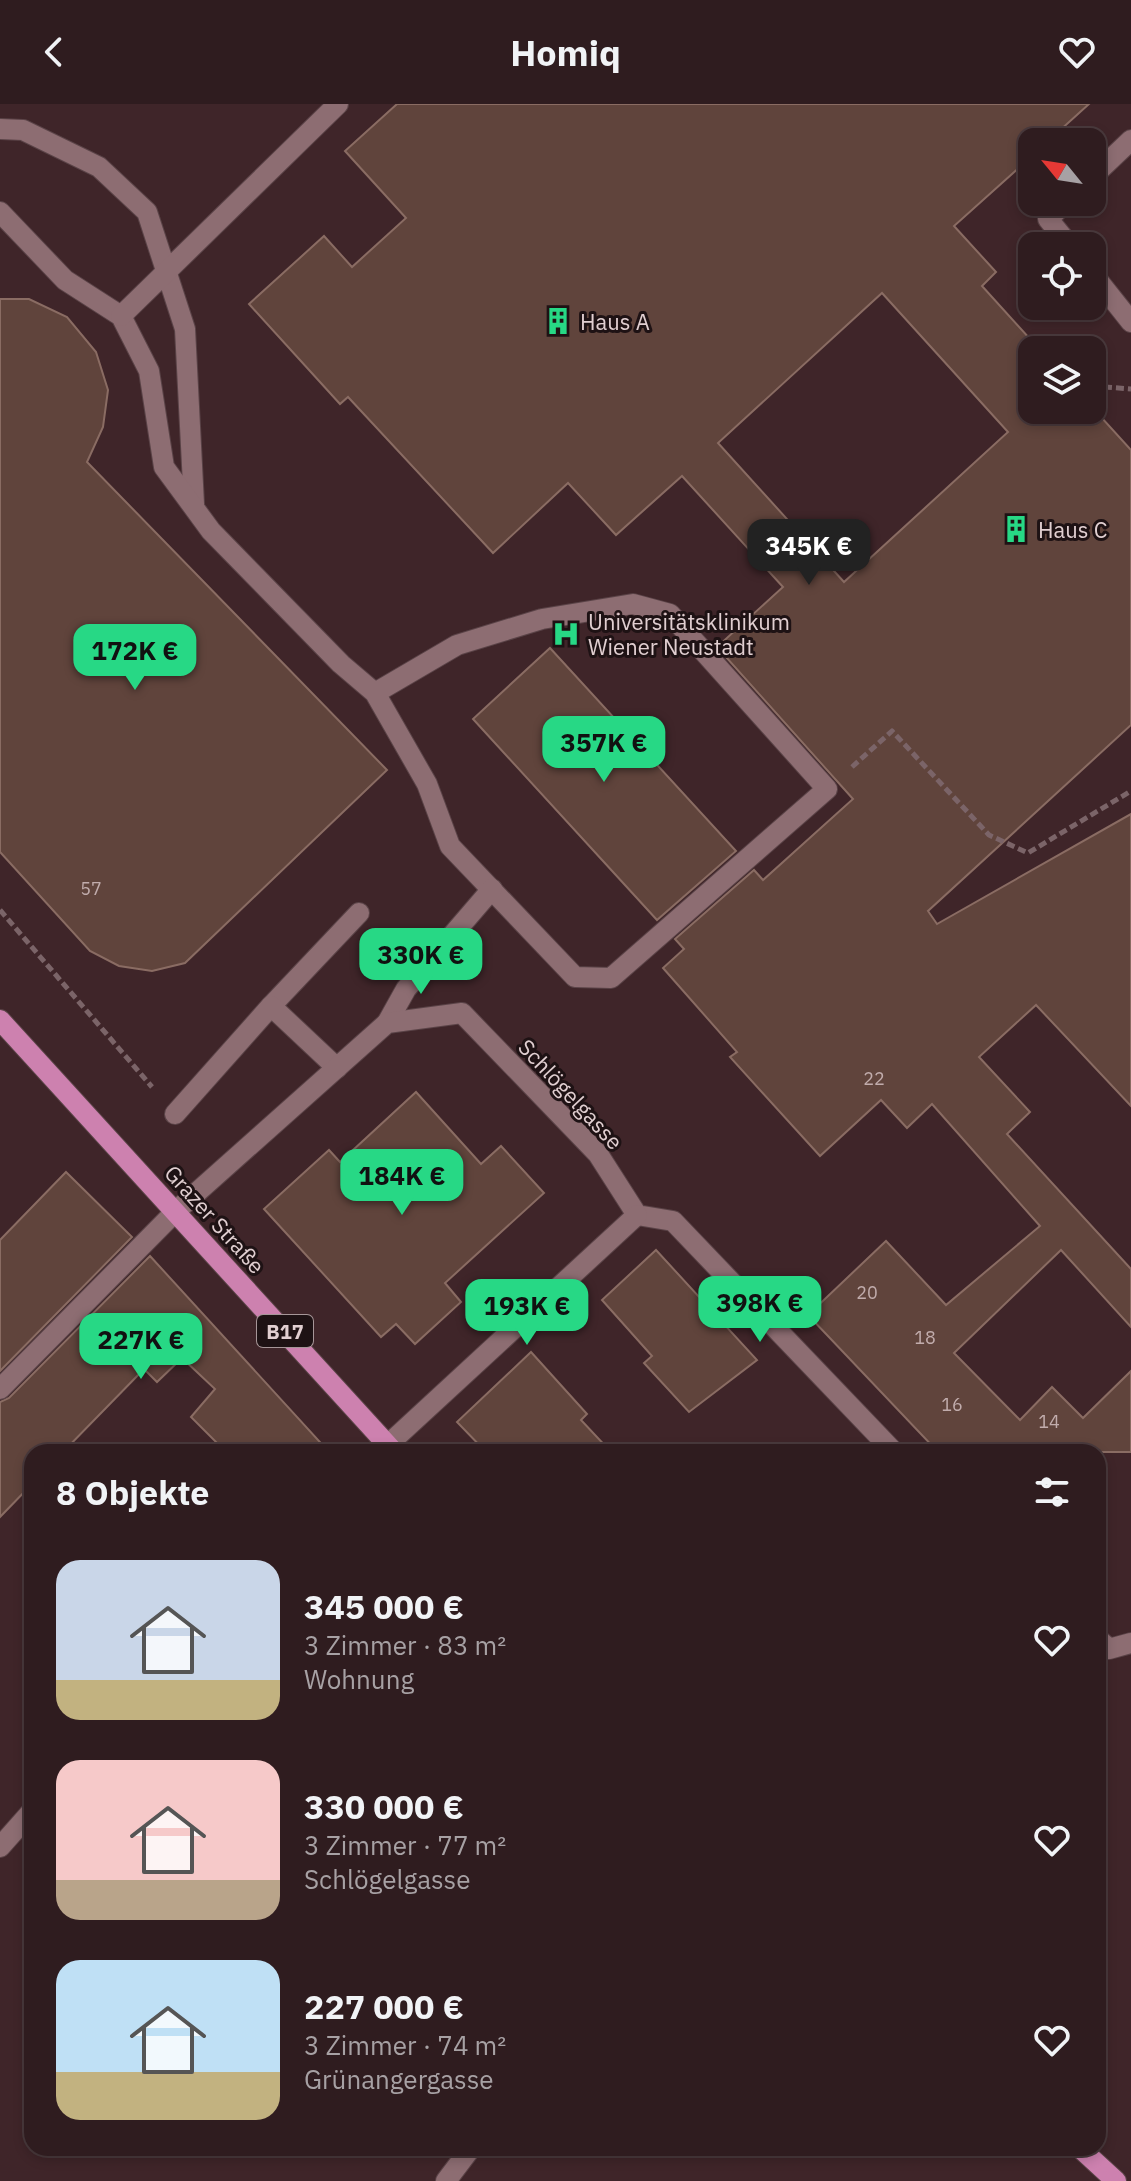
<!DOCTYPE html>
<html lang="de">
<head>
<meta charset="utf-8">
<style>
	body { margin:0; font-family:"IBM Plex Sans",sans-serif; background:#372528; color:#f1f3f6; height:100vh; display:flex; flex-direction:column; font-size:30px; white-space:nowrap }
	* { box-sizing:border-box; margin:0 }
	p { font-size:26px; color:#a7a1a4 }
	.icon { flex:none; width:44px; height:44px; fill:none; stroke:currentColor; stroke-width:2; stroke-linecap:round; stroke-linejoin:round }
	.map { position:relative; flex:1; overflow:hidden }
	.side { position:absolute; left:24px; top:1340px; width:1082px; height:712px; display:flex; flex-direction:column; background:#2f1c1f; border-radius:24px; box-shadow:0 4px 12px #0003,0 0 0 2px #4a3a3d }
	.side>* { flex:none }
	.needle { width:52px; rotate:300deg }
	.buttons { position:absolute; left:1018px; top:24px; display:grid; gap:16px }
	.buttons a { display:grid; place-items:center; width:88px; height:88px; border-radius:16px; background:#2f1c1f; box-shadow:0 4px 12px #0003,0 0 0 2px #4a3a3d; font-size:40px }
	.price { position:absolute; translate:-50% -68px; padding:0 18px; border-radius:16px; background:#27d885; color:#111; font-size:26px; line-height:52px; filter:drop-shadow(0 2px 4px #0008) }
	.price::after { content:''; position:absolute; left:50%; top:48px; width:24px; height:18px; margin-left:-12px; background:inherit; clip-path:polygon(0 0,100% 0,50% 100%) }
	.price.selected { background:#222; color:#fff }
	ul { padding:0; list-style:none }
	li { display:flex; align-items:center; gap:24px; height:200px; padding:0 32px }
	li span { display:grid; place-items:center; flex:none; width:224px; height:160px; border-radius:24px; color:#555 }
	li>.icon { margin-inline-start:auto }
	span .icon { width:96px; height:96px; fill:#fffc; stroke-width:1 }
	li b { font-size:34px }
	h2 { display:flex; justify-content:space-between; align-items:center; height:96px; padding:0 32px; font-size:34px }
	header { display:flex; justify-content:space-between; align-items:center; height:104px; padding:0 32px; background:#2f1c1f; font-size:36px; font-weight:800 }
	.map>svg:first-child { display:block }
	.building { fill:#60443c; stroke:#8a6c63; stroke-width:2; fill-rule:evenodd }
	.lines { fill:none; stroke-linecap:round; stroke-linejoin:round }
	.minor-casing { stroke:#5a4347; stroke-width:22 }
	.major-casing { stroke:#5a4347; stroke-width:22 }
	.path { stroke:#7b6468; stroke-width:5; stroke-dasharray:8 4; stroke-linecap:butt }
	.minor { stroke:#8d6d72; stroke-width:20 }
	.major { stroke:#cd81af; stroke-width:20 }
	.labels { text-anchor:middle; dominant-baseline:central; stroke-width:6; stroke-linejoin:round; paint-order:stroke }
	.number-label { font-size:18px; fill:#c1acac }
	.shield { fill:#1e1214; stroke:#a69698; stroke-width:2 }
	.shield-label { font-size:20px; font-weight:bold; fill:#e1cfd1 }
	.poi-label { font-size:22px; fill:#e1cfd1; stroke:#1e1214; text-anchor:start }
	.street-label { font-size:22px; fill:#e1cfd1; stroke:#1e1214 }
</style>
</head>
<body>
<header><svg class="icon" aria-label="back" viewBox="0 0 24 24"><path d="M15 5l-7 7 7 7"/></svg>Homiq<svg class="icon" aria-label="heart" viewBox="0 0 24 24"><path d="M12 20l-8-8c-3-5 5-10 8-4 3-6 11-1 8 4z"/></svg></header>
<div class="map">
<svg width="1131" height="2077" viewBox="0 0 1131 2077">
	<rect width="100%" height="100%" fill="#3f2529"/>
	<!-- building -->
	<g class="building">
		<path d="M397 0H1089L1047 38H1032V52L954 122 996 168 982 182 1040 246H1032V306H1092V303L1131 346V621L928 807 937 820 1131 710V1002L1036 901 979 953 1030 1008 1007 1030 1131 1165V1223L1061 1146 954 1249 1020 1316 1052 1283 1083 1314 1131 1267V1348H938L808 1211 886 1137 946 1201 1040 1122 932 1000 907 1024 881 996 820 1052 730 953 737 948 663 864 684 845 675 835 754 766 763 776 853 695 717 543 783 483 682 372 616 431 568 379 493 449 348 293 340 300 249 200 324 132 352 163 406 114 345 47ZM882 189 1008 328 844 478 718 339Z"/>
		<polygon points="0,195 29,195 67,213 96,248 108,286 103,323 87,358 387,666 185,859 152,867 119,862 90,847 0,748"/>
		<polygon points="550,544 736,747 657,816 473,615"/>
		<polygon points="416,988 481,1060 501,1042 544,1089 445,1179 461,1198 415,1240 396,1220 381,1233 264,1105 329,1046 340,1058"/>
		<polygon points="66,1068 132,1133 0,1267 0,1136"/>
		<polygon points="656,1146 757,1256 689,1308 644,1259 652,1252 602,1196"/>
		<polygon points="150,1152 329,1348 226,1348 191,1313 215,1285 182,1254 157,1278 144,1265 63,1348 32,1348 32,1380 0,1413 0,1298 9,1294"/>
		<polygon points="531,1248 587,1310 581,1316 611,1348 486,1348 457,1318"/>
	</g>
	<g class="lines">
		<!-- minor casing -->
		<g class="minor-casing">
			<g id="minor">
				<polyline points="0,25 23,26 99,63 147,108 185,225 194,400"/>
				<polyline points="1092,73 1131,36"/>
				<polyline points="1066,98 1048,115 1070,142"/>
				<polyline points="0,108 65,176 121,212 149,267 164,363 211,427 341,560 375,589 427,680 450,742 575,873 611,874 827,685 670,510 633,500 542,515 457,541 375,589"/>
				<polyline points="1092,169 1131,218"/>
				<polyline points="121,212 338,0"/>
				<polyline points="271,902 359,809"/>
				<polyline points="387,919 406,885 492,785"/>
				<polyline points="175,1010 271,902 337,964"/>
				<polyline points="0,1285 176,1107 387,919 462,909 598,1050 637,1111 673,1117 894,1348"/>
				<polyline points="380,1348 637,1111"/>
				<polyline points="1098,1535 1109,1545 1131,1539"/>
				<polyline points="0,1743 32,1707"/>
				<polyline points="446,2077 471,2044"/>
			</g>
		</g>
		<!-- major casing -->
		<g class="major-casing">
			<g id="major">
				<polyline points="0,916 394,1348"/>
				<polyline points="1080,2044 1116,2077"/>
			</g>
		</g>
		<!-- path -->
		<g class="path">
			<polyline points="1092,282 1131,285"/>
			<polyline points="852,663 892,627 989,731 1028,749 1131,687"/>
			<polyline points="0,806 152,983"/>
		</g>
		<!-- minor -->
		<use href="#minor" class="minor"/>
		<!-- major -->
		<use href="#major" class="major"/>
	</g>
	<!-- icons -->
	<defs>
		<g id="building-bare" transform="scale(2.16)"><path d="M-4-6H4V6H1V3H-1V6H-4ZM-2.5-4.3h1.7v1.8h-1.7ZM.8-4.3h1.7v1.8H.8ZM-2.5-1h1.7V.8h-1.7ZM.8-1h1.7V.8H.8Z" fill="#27d885" stroke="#1e1214" stroke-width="2.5" paint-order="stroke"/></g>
		<g id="hospital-bare" transform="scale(2.16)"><path d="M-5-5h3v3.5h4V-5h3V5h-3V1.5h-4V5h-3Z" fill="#27d885" stroke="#1e1214" stroke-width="2.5" paint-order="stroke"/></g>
	</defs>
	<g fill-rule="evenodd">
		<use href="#building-bare" x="558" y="217"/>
		<use href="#building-bare" x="1016" y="425"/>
		<use href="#hospital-bare" x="566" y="530"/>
	</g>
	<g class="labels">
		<!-- number labels -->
		<g class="number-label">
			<text x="91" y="784">57</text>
			<text x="874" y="974">22</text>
			<text x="867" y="1188">20</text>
			<text x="925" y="1233">18</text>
			<text x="952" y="1300">16</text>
			<text x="1049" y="1317">14</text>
		</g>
		<!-- shield labels -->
		<rect class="shield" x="257" y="1211" width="56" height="32" rx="6"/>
		<g class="shield-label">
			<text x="285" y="1227">B17</text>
		</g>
		<!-- poi labels -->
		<g class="poi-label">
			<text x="580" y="217">Haus A</text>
			<text x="1038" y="425">Haus C</text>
			<text x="588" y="517">Universitätsklinikum<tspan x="588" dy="25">Wiener Neustadt</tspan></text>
		</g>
		<!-- street labels -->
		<g class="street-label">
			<text transform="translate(571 990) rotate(47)">Schlögelgasse</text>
			<text transform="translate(215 1115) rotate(48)">Grazer Straße</text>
		</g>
	</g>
</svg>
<div class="buttons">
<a><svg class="needle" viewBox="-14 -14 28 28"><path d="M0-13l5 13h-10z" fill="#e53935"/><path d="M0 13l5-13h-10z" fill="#a7a1a4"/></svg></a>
<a><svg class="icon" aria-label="locate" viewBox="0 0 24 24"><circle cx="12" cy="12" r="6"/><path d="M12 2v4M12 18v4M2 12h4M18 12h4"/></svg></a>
<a><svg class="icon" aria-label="layers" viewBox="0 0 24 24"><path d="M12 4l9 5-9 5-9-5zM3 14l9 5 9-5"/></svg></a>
</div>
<b class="price selected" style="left:809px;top:483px">345K €</b>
<b class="price" style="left:135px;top:588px">172K €</b>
<b class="price" style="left:604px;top:680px">357K €</b>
<b class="price" style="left:421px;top:892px">330K €</b>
<b class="price" style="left:402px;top:1113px">184K €</b>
<b class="price" style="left:760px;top:1240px">398K €</b>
<b class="price" style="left:527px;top:1243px">193K €</b>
<b class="price" style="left:141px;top:1277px">227K €</b>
<section class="side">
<h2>8 Objekte<svg class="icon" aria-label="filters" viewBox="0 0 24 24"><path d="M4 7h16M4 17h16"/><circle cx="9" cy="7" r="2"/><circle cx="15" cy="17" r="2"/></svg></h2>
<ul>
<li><span style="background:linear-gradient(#c9d6e8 75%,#c2b280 0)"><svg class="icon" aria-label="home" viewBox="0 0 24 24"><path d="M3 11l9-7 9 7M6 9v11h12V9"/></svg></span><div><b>345 000 €</b><p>3 Zimmer · 83 m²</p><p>Wohnung</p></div><svg class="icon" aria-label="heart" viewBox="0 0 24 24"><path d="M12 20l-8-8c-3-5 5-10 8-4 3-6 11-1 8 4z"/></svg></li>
<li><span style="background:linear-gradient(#f6c9c9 75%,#b9a48a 0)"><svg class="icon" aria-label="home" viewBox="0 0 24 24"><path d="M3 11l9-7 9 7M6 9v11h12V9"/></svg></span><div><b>330 000 €</b><p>3 Zimmer · 77 m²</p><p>Schlögelgasse</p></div><svg class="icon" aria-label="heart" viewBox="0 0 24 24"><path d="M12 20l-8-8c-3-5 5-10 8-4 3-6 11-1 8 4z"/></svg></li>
<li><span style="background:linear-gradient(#bfe0f5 70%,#c2b280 0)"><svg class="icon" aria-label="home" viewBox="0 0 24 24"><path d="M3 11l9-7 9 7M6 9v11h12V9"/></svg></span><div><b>227 000 €</b><p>3 Zimmer · 74 m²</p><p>Grünangergasse</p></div><svg class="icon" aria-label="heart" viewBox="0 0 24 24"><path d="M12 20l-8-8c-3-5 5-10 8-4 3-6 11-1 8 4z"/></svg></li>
</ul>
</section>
</div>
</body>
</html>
